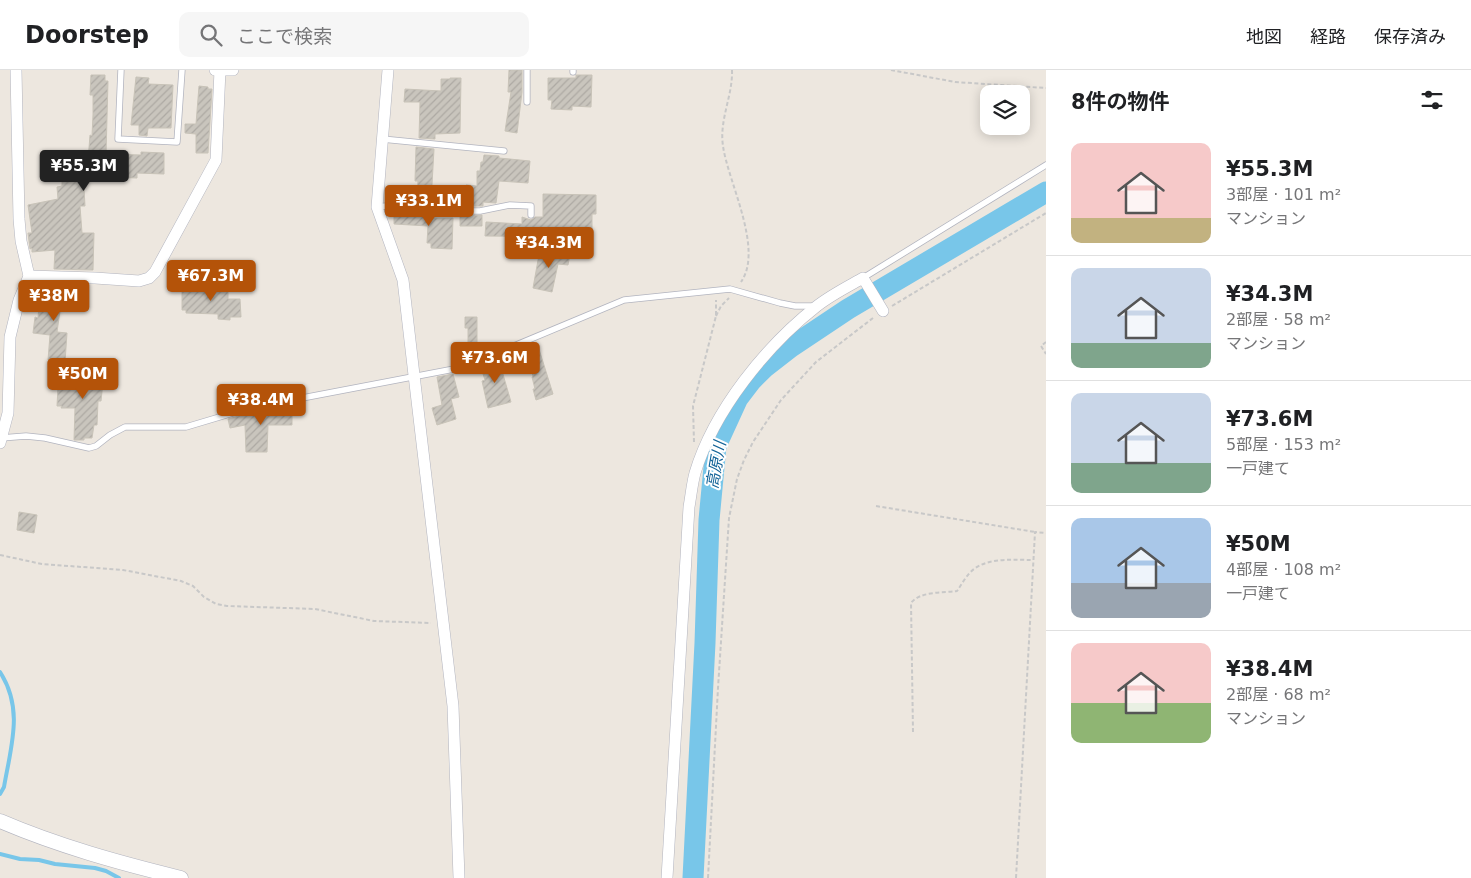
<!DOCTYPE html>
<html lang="ja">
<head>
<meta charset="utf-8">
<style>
	body { margin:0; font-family:"DejaVu Sans","Noto Sans JP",sans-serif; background:#f6f6f6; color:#202124; height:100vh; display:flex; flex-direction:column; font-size:19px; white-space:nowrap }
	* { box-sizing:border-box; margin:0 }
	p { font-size:16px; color:#757577 }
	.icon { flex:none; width:28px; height:28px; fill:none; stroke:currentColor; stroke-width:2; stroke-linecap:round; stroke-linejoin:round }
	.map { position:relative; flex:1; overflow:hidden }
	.details { display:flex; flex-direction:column; background:#fff; width:425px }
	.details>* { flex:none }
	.fabs { position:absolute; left:980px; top:15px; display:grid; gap:10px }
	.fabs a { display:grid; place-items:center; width:50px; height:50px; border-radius:10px; background:#fff; box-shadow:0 2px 12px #0003; font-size:25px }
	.price { position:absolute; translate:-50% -42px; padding:0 11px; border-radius:5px; background:#b45309; color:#fff; font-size:16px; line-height:32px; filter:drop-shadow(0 1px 2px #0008) }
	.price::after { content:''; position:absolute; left:50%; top:30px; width:15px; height:11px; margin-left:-8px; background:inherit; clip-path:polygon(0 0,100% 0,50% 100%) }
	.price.selected { background:#222; color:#fff }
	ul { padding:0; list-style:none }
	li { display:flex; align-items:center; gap:15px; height:125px; padding:0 25px }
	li+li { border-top:1px solid #e0e0e0 }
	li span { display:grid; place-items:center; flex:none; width:140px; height:100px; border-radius:10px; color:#555 }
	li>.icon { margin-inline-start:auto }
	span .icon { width:60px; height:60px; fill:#fffc; stroke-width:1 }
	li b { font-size:21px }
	h2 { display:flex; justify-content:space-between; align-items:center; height:60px; padding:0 25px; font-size:21px }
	header { display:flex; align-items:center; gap:30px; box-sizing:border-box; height:70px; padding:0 25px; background:#fff; border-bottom:1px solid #e0e0e0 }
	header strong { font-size:24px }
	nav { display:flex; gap:28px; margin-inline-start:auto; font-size:18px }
	.search { width:350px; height:45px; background:#f6f6f6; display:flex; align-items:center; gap:12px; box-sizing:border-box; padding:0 18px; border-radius:10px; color:#757577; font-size:19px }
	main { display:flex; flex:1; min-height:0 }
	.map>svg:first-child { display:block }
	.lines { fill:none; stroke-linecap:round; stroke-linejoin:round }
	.stream { stroke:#78c6e9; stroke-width:4 }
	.river { stroke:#78c6e9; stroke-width:21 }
	.building { fill:url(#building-hatch); stroke:#c8c3b8 }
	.service-casing { stroke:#b2b4bf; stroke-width:7 }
	.minor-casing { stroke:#b2b4bf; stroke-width:12 }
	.tertiary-casing { stroke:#b2b4bf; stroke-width:15 }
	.path { stroke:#c8c8c8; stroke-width:2; stroke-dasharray:4 2.5; stroke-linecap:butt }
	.service { stroke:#fff; stroke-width:5.5 }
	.minor { stroke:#fff; stroke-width:11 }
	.tertiary { stroke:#fff; stroke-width:14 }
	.labels { text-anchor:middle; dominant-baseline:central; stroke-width:4; stroke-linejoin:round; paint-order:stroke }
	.water-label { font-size:16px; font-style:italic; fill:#146498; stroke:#fff }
</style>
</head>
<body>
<header>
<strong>Doorstep</strong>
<div class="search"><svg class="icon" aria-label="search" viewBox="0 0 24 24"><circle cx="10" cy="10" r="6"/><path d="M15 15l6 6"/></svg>ここで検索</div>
<nav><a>地図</a><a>経路</a><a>保存済み</a></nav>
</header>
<main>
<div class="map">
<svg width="1046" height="808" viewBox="0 0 1046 808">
	<defs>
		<pattern id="building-hatch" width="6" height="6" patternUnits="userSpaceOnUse" patternTransform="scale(1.25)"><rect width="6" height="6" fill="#c9c5bd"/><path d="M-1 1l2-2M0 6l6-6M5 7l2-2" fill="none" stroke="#ada9a3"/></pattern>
	</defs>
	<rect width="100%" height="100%" fill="#ede7df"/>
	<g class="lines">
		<!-- stream -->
		<g class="stream">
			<path d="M0 602C24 639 11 676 4 717L0 724"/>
			<polyline points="0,784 20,789 39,790 55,794 95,798 106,801 119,808"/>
		</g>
		<!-- river -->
		<polyline class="river" points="693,808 705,573 709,450 716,376 738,328 751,311 764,298 791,277 848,239 1046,122"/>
	</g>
	<!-- building -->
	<g class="building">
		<polygon points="509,0 522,0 522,22 517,63 505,61 511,22 508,22"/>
		<polygon points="91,5 105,5 105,11 108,11 106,84 141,85 141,82 164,83 164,104 137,103 137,108 110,107 110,104 83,102 85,136 80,136 82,163 94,163 93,200 54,199 55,180 32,182 32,178 30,179 28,163 32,163 28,135 58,129 57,117 62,116 62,92 88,91 90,65 92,66 93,45 93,25 90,25"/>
		<polygon points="576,5 592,5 591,37 572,36 572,40 551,39 552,30 548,30 548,8 576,8"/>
		<polygon points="136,7 149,8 148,14 173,15 171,58 148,58 147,66 139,65 139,55 131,55"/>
		<polygon points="450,8 461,8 460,63 435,64 435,69 419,68 420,32 404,32 405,19 441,21 441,9 450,9"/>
		<polygon points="199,16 208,17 208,19 212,19 208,83 196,83 196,64 185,63 185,54 196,54"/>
		<polygon points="416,77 434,79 431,132 417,131 418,111 415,111"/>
		<polygon points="484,85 499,86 499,88 530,91 528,113 499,111 496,133 483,132 483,136 461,136 462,118 466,118 466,115 477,116 477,101 480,101 481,92 483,92"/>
		<polygon points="543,124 596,125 596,144 592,144 592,167 485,166 486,152 522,154 522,147 531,150 535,147 543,147"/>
		<polygon points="398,141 430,141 430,148 453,148 452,179 431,178 431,173 427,173 428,156 394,154 394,144 398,145"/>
		<polygon points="482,145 482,156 460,156 460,146"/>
		<polygon points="540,179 570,184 568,195 558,194 552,222 533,218"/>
		<polygon points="52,214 71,215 70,234 61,234 57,262 67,263 65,292 48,290 50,265 33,263 35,247 38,248 39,235 50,236"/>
		<polygon points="200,215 213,215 213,218 228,218 228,229 240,229 241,247 230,247 230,250 218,249 218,244 186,243 186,240 182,240 182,218 200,218"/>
		<polygon points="465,247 477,247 477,275 468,274 468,258 465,258"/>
		<polygon points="538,276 553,324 536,330 533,319 535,319 532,307 533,306 524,281"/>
		<polygon points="498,287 511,332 488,338 482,311 485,310 483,304 485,304 482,294"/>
		<polygon points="68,301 104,302 101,331 98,331 97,355 94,355 92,368 84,368 84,370 74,370 75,338 61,338 62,336 57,336 58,317 68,317"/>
		<polygon points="453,304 459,327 451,329 456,349 437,355 432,338 442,335 437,307"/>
		<polygon points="279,336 292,337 292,355 268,355 267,382 246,382 245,355 230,358 228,349 264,339"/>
		<polygon points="19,442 37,445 34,463 17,460"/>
	</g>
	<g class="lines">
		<!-- service casing -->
		<g class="service-casing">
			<g id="service">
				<polyline points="121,0 118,69 177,72 182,0"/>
				<polyline points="527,0 527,32"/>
				<polyline points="573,0 573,2"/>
				<polyline points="382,69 504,81"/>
				<polyline points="377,137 395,135 435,137 460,141 480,141 510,135 531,136 531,145"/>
				<polyline points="863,208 1046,95"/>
				<polyline points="1,368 26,366 45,368 89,378 96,376 110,365 125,357 186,357 263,334 297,329 454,299 485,288 624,230 730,219 780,233 795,236 816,236"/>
			</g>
		</g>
		<!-- minor casing -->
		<g class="minor-casing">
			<g id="minor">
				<polyline points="215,0 233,0"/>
				<polyline points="388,0 377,137 403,210 414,305 453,636 459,808"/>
				<polyline points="29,206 95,208 139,211 149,208 155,202 216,90 220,0"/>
				<polyline points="0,373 8,343 10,267 19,230 29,206 21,171 19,149 16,0"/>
				<path d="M667 808 689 437C691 426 692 414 695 403 714 340 766 276 817 236 831 225 847 217 863 208L883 241"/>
			</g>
		</g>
		<!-- tertiary casing -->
		<g class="tertiary-casing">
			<path id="tertiary" d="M0 751C58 776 120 793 181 808"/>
		</g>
		<!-- path -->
		<g class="path">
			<path d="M732 0C733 25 719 50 723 76 728 112 764 179 741 212"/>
			<polyline points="891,0 955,12 1046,18"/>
			<polyline points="892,236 1046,143"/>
			<polyline points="716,246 721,236 729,228"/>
			<polyline points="1046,272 1041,276 1046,284"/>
			<polyline points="694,372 693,336 716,246 716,230"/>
			<polyline points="876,436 1035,462"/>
			<polyline points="0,485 42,494 123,500 181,511 193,516 204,527 216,534 227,536 315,539 374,551 431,553"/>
			<path d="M913 662 911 533C920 521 943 523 957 521 962 514 967 504 974 499 990 487 1015 490 1033 490"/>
			<polyline points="708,808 718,618 729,448 737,409 744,390 753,372 781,330 816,292 873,248"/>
			<polyline points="1016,808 1035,462 1046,463"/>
		</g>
		<!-- service -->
		<use href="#service" class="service"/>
		<!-- minor -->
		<use href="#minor" class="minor"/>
		<!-- tertiary -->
		<use href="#tertiary" class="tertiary"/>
	</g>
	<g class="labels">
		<!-- water labels -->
		<g class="water-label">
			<text transform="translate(716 395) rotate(-80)">高原川</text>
		</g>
	</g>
</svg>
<div class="fabs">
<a><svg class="icon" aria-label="layers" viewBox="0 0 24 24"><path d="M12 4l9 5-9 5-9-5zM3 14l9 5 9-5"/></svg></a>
</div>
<b class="price selected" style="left:84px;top:122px">¥55.3M</b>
<b class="price" style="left:429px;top:157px">¥33.1M</b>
<b class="price" style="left:549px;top:199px">¥34.3M</b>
<b class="price" style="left:211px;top:232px">¥67.3M</b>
<b class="price" style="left:54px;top:252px">¥38M</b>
<b class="price" style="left:495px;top:314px">¥73.6M</b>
<b class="price" style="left:83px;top:330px">¥50M</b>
<b class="price" style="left:261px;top:356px">¥38.4M</b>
</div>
<section class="details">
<h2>8件の物件<svg class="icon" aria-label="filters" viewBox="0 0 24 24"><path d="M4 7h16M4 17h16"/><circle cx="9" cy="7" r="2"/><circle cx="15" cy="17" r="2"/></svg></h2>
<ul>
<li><span style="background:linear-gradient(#f6c9c9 75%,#c2b280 0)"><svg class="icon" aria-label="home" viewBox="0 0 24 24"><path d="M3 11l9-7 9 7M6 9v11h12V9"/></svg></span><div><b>¥55.3M</b><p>3部屋 · 101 m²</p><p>マンション</p></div></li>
<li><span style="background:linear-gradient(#c9d6e8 75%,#7fa58c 0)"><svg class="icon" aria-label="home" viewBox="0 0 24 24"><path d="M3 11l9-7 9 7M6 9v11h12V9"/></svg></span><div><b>¥34.3M</b><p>2部屋 · 58 m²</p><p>マンション</p></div></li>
<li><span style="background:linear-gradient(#c9d6e8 70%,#7fa58c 0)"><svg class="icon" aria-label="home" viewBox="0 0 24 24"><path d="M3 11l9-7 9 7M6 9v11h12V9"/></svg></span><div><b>¥73.6M</b><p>5部屋 · 153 m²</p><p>一戸建て</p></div></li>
<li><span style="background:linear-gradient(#a9c7e8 65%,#9aa5b1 0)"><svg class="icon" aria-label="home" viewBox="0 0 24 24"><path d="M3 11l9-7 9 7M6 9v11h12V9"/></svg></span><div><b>¥50M</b><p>4部屋 · 108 m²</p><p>一戸建て</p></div></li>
<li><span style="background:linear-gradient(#f6c9c9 60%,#8fb573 0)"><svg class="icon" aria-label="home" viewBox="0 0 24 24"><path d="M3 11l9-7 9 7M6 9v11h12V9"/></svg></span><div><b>¥38.4M</b><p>2部屋 · 68 m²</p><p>マンション</p></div></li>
</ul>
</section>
</main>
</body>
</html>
